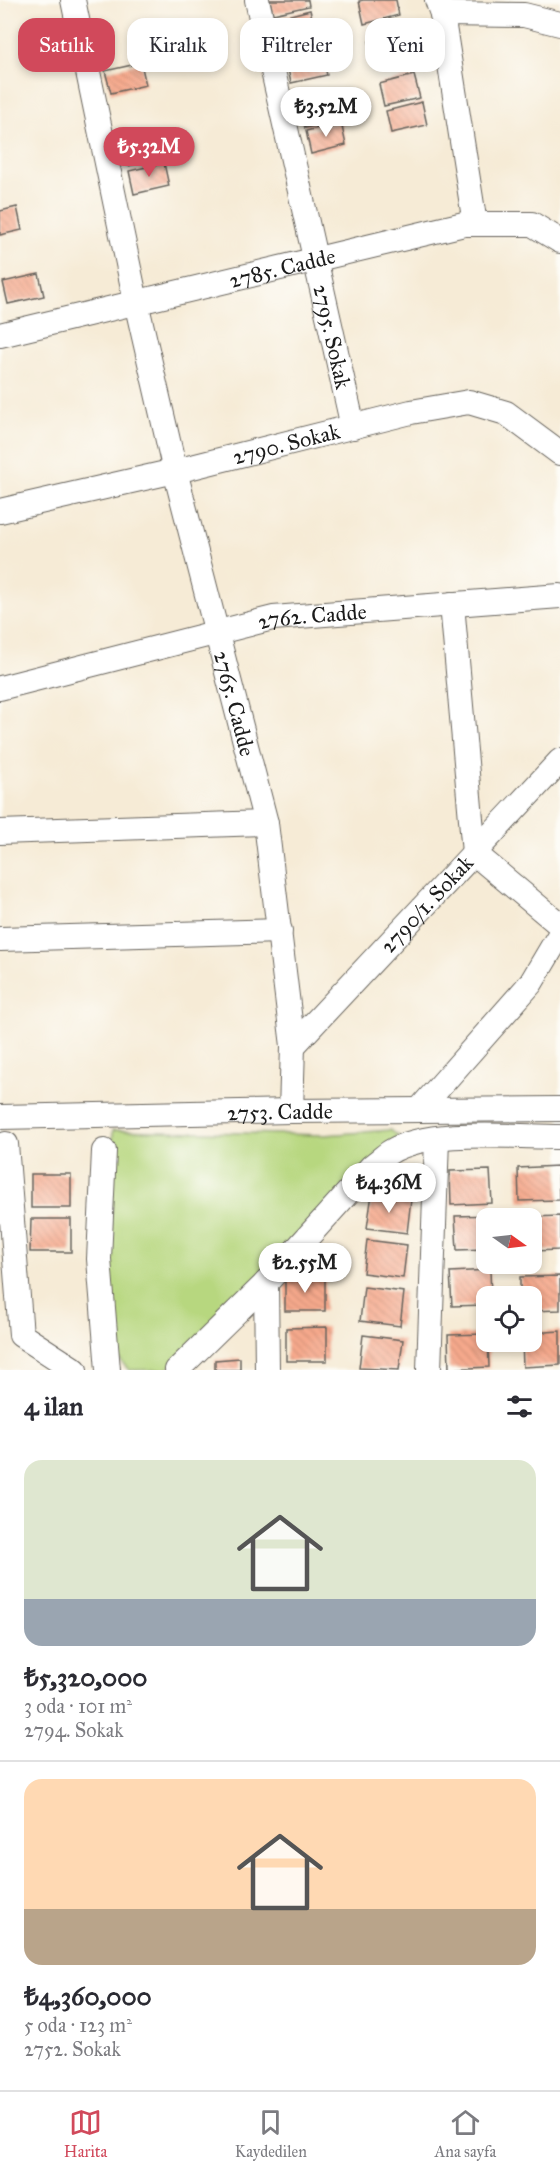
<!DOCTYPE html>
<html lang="tr">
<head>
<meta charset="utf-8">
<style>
	body { margin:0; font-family:"IM FELL Great Primer",serif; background:#f7f7f7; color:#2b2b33; height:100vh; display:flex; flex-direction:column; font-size:22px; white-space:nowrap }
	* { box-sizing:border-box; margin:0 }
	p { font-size:20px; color:#7c7c81 }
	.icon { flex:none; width:33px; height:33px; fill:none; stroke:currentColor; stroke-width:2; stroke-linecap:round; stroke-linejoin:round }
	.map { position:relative; height:1370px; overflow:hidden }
	.details { display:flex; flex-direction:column; background:#fff; flex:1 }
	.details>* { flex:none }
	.guide { position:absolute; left:18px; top:18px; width:525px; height:54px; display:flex; gap:12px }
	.needle { width:39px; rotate:104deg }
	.fabs { position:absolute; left:476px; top:1208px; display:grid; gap:12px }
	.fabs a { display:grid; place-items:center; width:66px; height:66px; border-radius:12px; background:#fff; box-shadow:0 3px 9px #0003; font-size:30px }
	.price { position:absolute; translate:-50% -51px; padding:0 14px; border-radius:21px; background:#fff; color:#222; font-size:20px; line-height:39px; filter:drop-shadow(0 2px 3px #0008) }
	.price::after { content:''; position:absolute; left:50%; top:36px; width:18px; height:14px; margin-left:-9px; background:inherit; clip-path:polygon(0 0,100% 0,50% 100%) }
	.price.active { background:#d1495b; color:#fff }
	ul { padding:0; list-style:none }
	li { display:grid; align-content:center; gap:12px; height:318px; padding:0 24px }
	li+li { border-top:2px solid #e1e1e2 }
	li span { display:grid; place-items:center; height:186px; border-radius:18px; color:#555 }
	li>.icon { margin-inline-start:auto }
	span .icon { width:108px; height:108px; fill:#fffc; stroke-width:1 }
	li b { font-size:26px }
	h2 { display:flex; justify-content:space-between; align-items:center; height:72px; padding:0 24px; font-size:26px }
	.chip { padding:0 21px; border-radius:18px; background:#fff; box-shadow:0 3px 9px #0003; font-size:21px; line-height:54px }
	.chip.active { background:#d1495b; color:#fff }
	.menu { display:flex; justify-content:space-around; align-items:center; height:84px; border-top:2px solid #e1e1e2; background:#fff; font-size:16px; color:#7c7c81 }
	.menu a { display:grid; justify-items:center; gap:3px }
	.menu .active { color:#d1495b }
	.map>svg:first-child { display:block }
	.grass { fill:#b7d77f; stroke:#6a7a4e; stroke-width:1.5 }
	.building { fill:url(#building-back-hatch) }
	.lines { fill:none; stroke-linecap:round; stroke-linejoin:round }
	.street-casing { stroke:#68645d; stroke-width:26 }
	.street { stroke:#fff; stroke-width:24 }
	.labels { text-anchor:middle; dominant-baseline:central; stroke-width:5; stroke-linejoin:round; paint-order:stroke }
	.street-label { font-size:22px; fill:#1c1c1c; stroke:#fdfcf7 }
</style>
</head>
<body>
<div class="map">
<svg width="560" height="1370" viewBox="0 0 560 1370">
	<defs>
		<pattern id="building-back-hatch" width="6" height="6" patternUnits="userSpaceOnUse" patternTransform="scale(1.5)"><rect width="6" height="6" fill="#f6a98c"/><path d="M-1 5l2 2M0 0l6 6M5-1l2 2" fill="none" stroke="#d29178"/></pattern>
	</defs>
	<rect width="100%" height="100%" fill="#fdfcf7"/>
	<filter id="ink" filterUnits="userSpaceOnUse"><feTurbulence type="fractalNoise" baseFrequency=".0167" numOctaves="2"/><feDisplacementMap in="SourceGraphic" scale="12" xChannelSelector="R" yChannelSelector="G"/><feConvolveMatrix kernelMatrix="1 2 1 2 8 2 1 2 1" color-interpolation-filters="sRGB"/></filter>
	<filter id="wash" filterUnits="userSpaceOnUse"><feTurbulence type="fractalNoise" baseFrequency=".008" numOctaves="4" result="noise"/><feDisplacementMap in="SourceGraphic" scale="24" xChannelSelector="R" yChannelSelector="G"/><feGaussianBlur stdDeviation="1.35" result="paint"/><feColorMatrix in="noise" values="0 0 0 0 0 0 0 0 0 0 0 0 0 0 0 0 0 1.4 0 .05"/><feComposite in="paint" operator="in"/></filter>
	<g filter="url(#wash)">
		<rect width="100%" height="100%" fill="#f6ebd6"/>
		<!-- grass -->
		<polygon class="grass" points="113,1130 325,1135 390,1130 399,1136 166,1370 129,1370 118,1358 107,1291"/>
		<g id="blocks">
			<!-- building -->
			<g class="building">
				<polygon points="270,0 308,0 309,6 273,14"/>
				<polygon points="363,0 396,0 399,15 364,24 359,1"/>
				<polygon points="310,10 316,33 280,41 275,19"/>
				<polygon points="404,33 409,56 374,64 369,41"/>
				<polygon points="321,52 327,75 291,83 286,60"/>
				<polygon points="141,63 146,85 111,93 105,71"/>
				<polygon points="414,75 420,98 384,106 379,84"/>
				<polygon points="335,97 340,120 305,128 299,105"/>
				<polygon points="422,102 427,125 391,133 386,111"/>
				<polygon points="341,122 346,145 311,154 306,131"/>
				<polygon points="158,135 163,157 128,166 123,143"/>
				<polygon points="164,163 169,186 134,194 129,171"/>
				<polygon points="17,207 22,230 0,235 0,211"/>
				<polygon points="39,274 44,296 8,304 3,282"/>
				<polygon points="558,1166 559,1200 519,1201 518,1168"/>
				<polygon points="490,1170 492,1203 451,1205 450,1171"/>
				<rect x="31" y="1174" width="40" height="34"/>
				<polygon points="372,1194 411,1199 407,1233 367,1228"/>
				<polygon points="495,1215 495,1218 486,1218 486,1249 457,1250 455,1216"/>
				<polygon points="560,1216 560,1250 531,1251 531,1217"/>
				<polygon points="31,1219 71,1219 71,1252 30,1252"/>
				<polygon points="367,1240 407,1245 403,1278 363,1273"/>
				<polygon points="490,1270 491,1296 486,1296 486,1305 452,1306 450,1272"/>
				<polygon points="560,1276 560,1310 531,1311 531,1296 520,1296 520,1277"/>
				<rect x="285" y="1277" width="40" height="34"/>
				<polygon points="364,1287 404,1292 400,1326 360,1321"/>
				<polygon points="327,1327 327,1361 286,1361 286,1328"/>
				<polygon points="560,1331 560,1365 523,1367 522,1341 531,1341 531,1333"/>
				<polygon points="486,1334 486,1341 488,1341 489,1367 449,1369 448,1335"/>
				<polygon points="363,1335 403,1340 399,1370 359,1368"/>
				<polygon points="240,1358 240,1370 215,1370 215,1360"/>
			</g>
		</g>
	</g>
	<g filter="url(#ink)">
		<use href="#blocks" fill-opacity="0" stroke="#68645d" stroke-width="1.5"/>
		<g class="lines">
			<!-- street casing -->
			<g class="street-casing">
				<g id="street">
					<path id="s1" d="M73 0 136 302 175 471 266 823 293 1046 291 1111"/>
					<path id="s2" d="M257 0 353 427"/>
					<polyline points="437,0 442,14 475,224"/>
					<polyline points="442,14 524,15 560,24"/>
					<path id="s3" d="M0 335 464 224H532L560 241"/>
					<path id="s4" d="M0 511 188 468 411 412 469 402 506 413 560 453"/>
					<polyline points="452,604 474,853 560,925"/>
					<path id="s5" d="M0 688 273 618 560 596"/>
					<polyline points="0,832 266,823"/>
					<polyline points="0,939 280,931"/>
					<path id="s6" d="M293 1046 560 761"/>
					<polyline points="419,1110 531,983 560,934"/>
					<path id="s7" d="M0 1117 291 1111 560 1109"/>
					<polyline points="6,1144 21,1335 75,1370"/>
					<polyline points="104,1151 99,1259 108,1370"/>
					<polyline points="266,1283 267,1370"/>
					<path d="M177 1370 266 1283 372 1166C378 1162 384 1156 390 1152 429 1128 514 1137 560 1137"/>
					<polyline points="429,1370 437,1139"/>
				</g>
			</g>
			<!-- street -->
			<use href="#street" class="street"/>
		</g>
	</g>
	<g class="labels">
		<!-- street labels -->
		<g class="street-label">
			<text stroke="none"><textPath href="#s3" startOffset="290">2785. Cadde</textPath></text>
			<text stroke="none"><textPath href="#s2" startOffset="345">2795. Sokak</textPath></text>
			<text stroke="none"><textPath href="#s4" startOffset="294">2790. Sokak</textPath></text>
			<text stroke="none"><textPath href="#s5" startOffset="321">2762. Cadde</textPath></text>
			<text stroke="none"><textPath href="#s1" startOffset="722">2765. Cadde</textPath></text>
			<text stroke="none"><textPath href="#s6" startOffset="195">2790/1. Sokak</textPath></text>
			<text stroke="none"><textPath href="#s7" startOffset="280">2753. Cadde</textPath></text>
		</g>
	</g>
</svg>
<div class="fabs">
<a><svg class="needle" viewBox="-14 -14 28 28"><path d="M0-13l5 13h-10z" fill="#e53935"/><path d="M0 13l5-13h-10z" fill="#7c7c81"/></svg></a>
<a><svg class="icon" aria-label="locate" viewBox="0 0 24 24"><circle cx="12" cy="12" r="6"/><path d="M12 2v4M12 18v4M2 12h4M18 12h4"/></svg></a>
</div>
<b class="price" style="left:326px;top:138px">₺3.52M</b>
<b class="price active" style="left:149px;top:178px">₺5.32M</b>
<b class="price" style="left:389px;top:1214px">₺4.36M</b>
<b class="price" style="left:305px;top:1294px">₺2.55M</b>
<div class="guide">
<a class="chip active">Satılık</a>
<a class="chip">Kiralık</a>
<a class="chip">Filtreler</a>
<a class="chip">Yeni</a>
</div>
</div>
<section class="details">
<h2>4 ilan<svg class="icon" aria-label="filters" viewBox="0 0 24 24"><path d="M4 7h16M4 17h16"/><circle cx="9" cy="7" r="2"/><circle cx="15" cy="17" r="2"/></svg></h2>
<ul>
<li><span style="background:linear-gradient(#dfe7d0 75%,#9aa5b1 0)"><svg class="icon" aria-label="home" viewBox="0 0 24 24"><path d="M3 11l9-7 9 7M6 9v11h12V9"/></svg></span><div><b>₺5,320,000</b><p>3 oda · 101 m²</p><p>2794. Sokak</p></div></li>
<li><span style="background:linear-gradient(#ffd9b3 70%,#b9a48a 0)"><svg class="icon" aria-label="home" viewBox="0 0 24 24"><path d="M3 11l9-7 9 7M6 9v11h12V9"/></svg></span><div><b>₺4,360,000</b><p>5 oda · 123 m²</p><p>2752. Sokak</p></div></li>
</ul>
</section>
<nav class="menu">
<a class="active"><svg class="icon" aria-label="map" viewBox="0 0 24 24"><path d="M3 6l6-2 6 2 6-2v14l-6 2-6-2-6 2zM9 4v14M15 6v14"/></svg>Harita</a>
<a><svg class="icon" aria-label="saved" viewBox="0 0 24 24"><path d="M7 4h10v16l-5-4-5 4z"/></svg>Kaydedilen</a>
<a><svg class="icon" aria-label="home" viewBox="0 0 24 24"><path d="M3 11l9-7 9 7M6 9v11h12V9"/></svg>Ana sayfa</a>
</nav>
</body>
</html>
